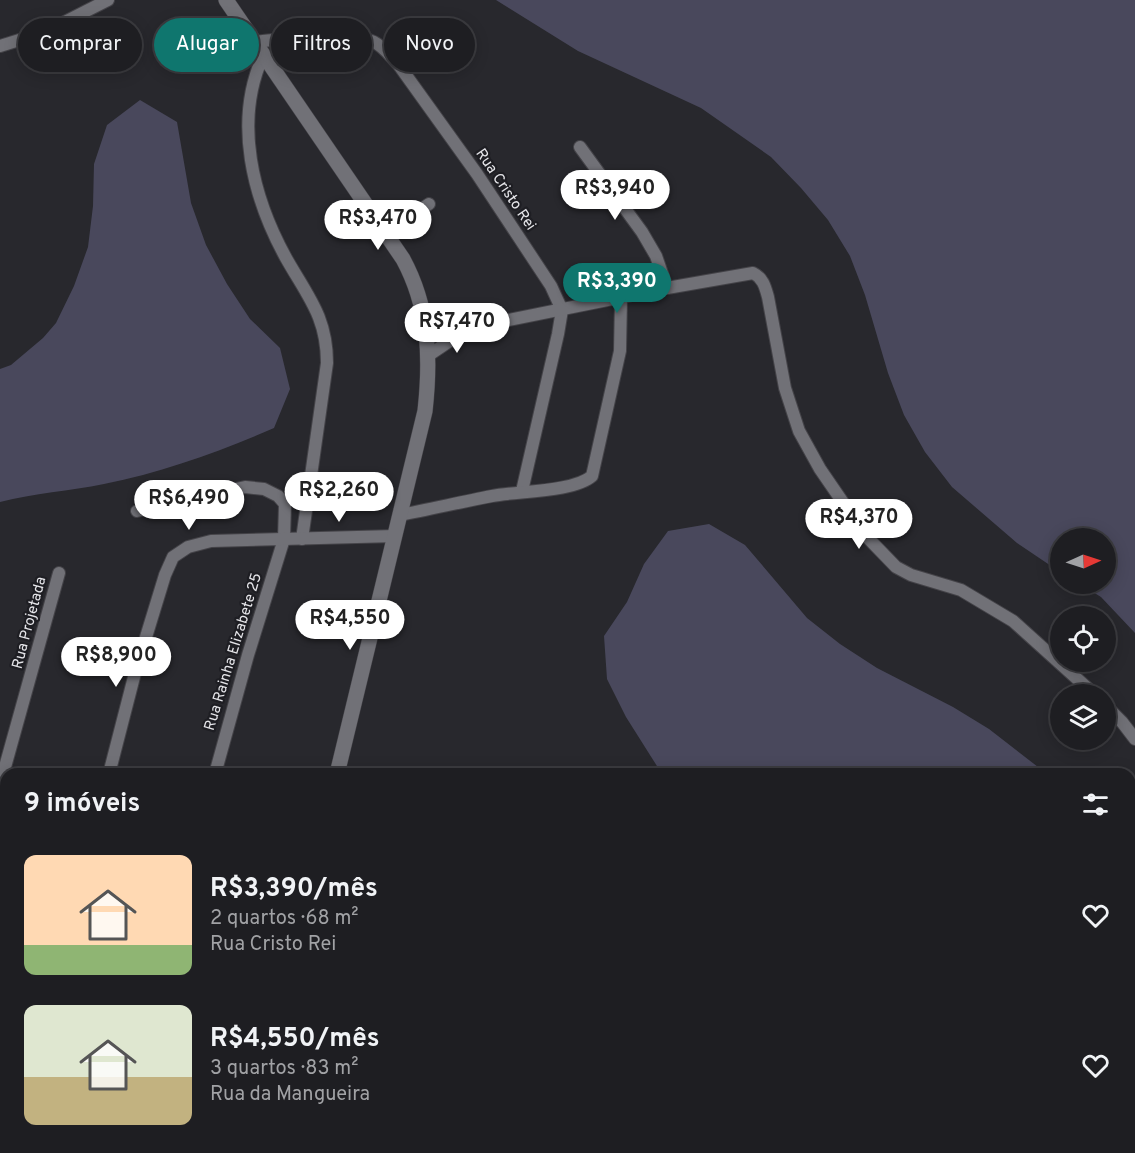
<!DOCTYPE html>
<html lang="pt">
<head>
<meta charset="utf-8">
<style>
	body { margin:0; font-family:Overpass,sans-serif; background:#26272a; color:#f1f3f6; height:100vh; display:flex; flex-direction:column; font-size:22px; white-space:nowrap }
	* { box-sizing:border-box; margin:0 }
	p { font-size:20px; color:#a1a2a5 }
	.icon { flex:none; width:33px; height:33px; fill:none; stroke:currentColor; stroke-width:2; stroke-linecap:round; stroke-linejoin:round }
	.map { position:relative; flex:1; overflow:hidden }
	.sheet { position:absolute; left:0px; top:768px; width:1136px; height:386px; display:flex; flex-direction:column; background:#1e1e22; border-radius:18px 18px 0 0; box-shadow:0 3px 15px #0003,0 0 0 2px #3c3c40 }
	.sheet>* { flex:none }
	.top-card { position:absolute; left:18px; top:18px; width:600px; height:54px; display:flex; gap:12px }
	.needle { width:39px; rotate:87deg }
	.tools { position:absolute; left:1050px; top:528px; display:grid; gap:12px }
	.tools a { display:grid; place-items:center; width:66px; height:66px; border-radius:50%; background:#1e1e22; box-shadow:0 3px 15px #0003,0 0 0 2px #3c3c40; font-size:30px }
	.price { position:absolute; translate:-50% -51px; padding:0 14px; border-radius:21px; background:#fff; color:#222; font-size:20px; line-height:39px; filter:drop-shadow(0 2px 3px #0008) }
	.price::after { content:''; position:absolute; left:50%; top:36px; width:18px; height:14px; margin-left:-9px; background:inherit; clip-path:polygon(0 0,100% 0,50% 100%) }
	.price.selected { background:#0f766e; color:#fff }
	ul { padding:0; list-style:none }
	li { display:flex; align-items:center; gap:18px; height:150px; padding:0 24px }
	li span { display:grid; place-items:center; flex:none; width:168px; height:120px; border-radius:12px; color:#555 }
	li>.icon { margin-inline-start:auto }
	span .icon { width:72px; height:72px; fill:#fffc; stroke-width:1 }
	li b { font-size:26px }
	h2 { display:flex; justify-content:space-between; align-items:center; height:72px; padding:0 24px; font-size:26px }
	.pill { padding:0 21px; border-radius:27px; background:#1e1e22; box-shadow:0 3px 15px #0003,0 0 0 2px #3c3c40; font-size:21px; line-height:54px }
	.pill.selected { background:#0f766e; color:#fff }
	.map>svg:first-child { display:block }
	.green { fill:#49485c }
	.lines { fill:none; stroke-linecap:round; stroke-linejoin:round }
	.minor-casing { stroke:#444348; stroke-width:14 }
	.tertiary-casing { stroke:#444348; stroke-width:16 }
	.minor { stroke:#717177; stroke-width:12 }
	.tertiary { stroke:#717177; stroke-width:15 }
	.labels { text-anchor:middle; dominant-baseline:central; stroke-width:4.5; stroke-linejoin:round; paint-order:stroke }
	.street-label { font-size:15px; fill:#e5e5e9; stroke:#1e1e23 }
</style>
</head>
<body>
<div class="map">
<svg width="1135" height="1153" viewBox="0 0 1135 1153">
	<rect width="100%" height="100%" fill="#28282d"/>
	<!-- green -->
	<g class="green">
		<polygon points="496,0 1135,0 1135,633 1101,597 1080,584 1106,584 1106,538 1060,538 1060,572 1017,543 952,487 925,452 904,415 888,373 865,295 850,256 828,220 801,188 771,157 701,108 578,51"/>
		<path d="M140 100 177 122 191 203 206 245 227 284 250 319 280 348 290 389 274 428C219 452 163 472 104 484 70 491 34 493 0 502V369L11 365 43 338 56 323 74 286 88 247 93 206 94 164 107 125Z"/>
		<polygon points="709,524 745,545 807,618 840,644 877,668 953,707 989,729 1038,767 1042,774 662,774 626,717 607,679 604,636 627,602 644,564 668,531"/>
		<polygon points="1130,897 1135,902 1135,1153 870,1153 865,1148 1130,1148"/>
		<polygon points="6,1068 6,1148 114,1148 115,1153 0,1153 0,1069"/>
	</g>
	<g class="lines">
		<!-- minor casing -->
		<g class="minor-casing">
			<g id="minor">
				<path d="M254 42C285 39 346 29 374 42 384 47 390 56 398 64L477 174 551 286 562 310 558 334 522 491"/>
				<polyline points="0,46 45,32 108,0"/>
				<path d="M263 56C233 122 253 198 286 258 308 297 327 317 327 363L302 539"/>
				<polyline points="580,147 642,232 656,256 667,288"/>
				<polyline points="386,232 429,204"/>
				<polyline points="423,310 469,328"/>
				<path d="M429 355 469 328 667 288 753 273C763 278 765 286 768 297L785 388 799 431 820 469 866 536 896 567 911 575 961 590 1013 621 1094 694"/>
				<polyline points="137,511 245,487 264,489 278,496 285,504 284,539 248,655 215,774"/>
				<path d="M400 515C431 509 461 502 492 496 517 491 574 492 592 476L620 351 621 298"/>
				<polyline points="1106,706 1122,722 1135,739"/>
				<polyline points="109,774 135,673 165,575 173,557 188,547 211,541 395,536"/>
				<polyline points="0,785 59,573"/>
				<polyline points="0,915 6,914"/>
				<polyline points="224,1148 227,1153"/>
				<polyline points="349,1148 352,1153"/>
				<polyline points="734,1148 738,1153"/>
				<polyline points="423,1153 428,1148"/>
				<polyline points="441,1153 473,1148"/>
				<polyline points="607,1153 616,1148"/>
			</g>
		</g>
		<!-- tertiary casing -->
		<g class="tertiary-casing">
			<g id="tertiary">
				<path d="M226 0 403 259C429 307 431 357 425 411L337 774"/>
				<polyline points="481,1148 485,1153"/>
			</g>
		</g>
		<!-- minor -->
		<use href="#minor" class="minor"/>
		<!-- tertiary -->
		<use href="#tertiary" class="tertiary"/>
	</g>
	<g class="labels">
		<!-- street labels -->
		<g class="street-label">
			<text transform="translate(505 190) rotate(56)">Rua Cristo Rei</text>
			<text transform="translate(30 623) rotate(-75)">Rua Projetada</text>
			<text transform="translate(234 652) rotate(-73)">Rua Rainha Elizabete 25</text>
		</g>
	</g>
</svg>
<div class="tools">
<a><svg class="needle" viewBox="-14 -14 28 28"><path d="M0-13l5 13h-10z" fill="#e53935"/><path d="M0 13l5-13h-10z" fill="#a1a2a5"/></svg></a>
<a><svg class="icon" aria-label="locate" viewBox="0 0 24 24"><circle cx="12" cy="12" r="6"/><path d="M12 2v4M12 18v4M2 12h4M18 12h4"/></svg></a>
<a><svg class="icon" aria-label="layers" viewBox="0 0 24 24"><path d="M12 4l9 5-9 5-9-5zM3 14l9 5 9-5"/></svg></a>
</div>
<b class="price" style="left:615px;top:221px">R$3,940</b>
<b class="price" style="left:378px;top:251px">R$3,470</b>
<b class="price selected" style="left:617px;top:314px">R$3,390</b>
<b class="price" style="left:457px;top:354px">R$7,470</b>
<b class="price" style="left:339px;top:523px">R$2,260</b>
<b class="price" style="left:189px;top:531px">R$6,490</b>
<b class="price" style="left:859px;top:550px">R$4,370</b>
<b class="price" style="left:350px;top:651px">R$4,550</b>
<b class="price" style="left:116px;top:688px">R$8,900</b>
<div class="top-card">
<a class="pill">Comprar</a>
<a class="pill selected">Alugar</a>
<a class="pill">Filtros</a>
<a class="pill">Novo</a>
</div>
<section class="sheet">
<h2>9 imóveis<svg class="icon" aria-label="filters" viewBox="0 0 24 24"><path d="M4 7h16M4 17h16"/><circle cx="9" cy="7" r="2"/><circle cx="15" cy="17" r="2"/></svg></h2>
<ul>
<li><span style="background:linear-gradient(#ffd9b3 75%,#8fb573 0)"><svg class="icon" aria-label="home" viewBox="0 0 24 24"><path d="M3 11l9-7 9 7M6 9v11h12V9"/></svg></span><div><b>R$3,390/mês</b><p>2 quartos · 68 m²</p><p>Rua Cristo Rei</p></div><svg class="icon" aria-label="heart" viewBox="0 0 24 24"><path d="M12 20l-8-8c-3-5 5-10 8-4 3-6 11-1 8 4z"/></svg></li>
<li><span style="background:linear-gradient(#dfe7d0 60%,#c2b280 0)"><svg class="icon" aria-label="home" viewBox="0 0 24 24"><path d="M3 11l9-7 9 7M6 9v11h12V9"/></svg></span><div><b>R$4,550/mês</b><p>3 quartos · 83 m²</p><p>Rua da Mangueira</p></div><svg class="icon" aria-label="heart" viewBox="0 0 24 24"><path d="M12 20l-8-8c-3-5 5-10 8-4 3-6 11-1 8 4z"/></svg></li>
</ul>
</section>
</div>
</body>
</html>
